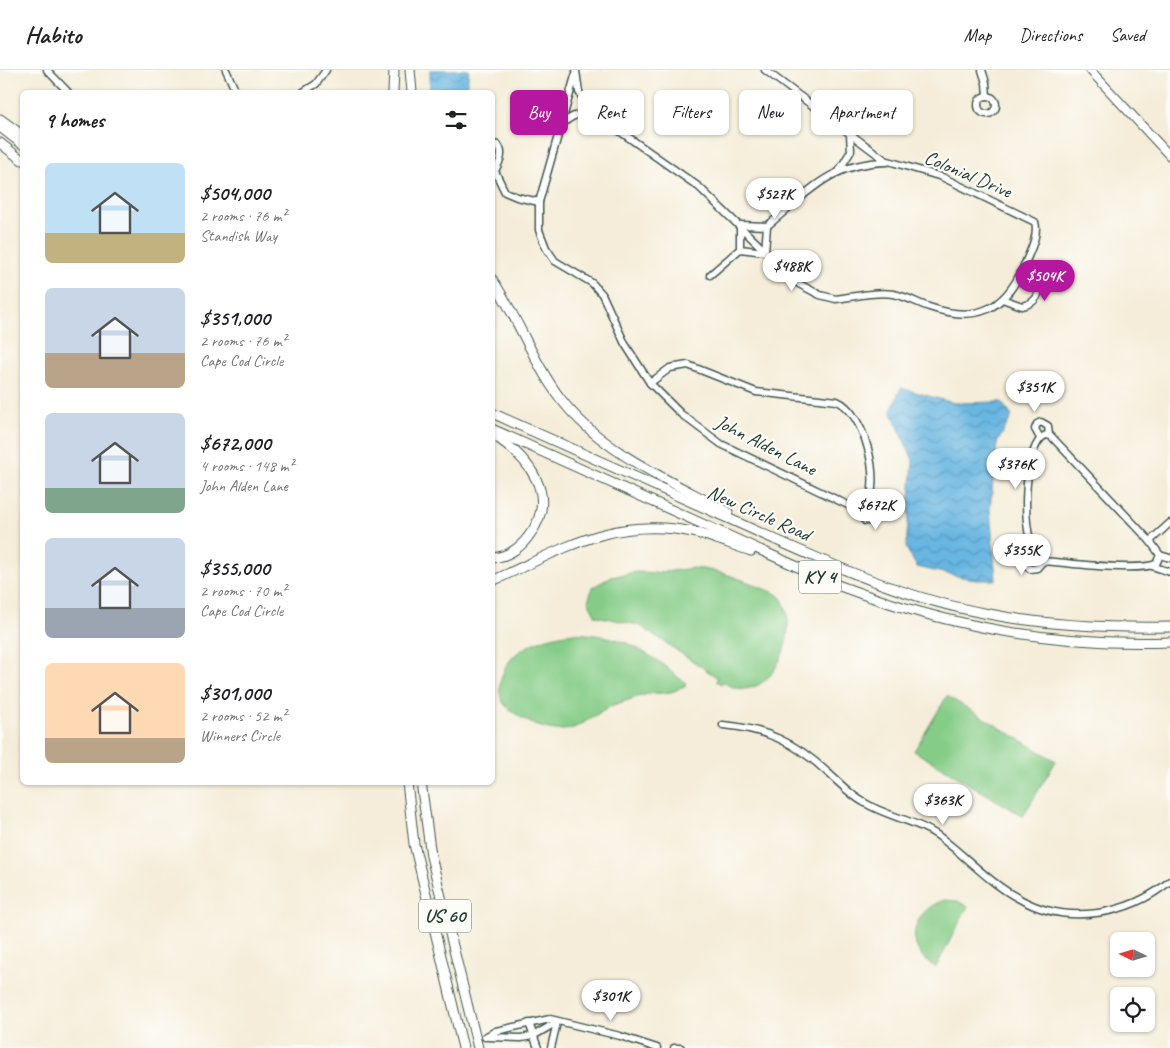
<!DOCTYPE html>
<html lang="en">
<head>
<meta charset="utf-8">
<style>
	body { margin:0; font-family:Caveat,sans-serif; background:#f6f6f6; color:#202124; height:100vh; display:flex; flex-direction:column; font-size:19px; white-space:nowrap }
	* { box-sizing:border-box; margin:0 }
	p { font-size:16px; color:#757577 }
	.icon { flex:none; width:28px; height:28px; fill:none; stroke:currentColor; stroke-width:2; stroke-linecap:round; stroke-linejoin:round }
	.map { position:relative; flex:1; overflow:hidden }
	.details { position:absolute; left:20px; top:20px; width:475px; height:695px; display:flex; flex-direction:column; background:#fff; border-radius:8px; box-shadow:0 1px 4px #0004 }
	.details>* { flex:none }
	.top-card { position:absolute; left:510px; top:20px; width:475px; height:45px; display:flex; gap:10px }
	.needle { width:32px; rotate:275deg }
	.tools { position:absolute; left:1110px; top:862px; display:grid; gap:10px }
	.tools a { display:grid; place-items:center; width:45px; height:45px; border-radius:8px; background:#fff; box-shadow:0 1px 4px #0004; font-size:25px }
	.price { position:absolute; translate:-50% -42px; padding:0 11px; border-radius:18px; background:#fff; color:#222; font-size:16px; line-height:32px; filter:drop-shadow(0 1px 2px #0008) }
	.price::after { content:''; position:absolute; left:50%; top:30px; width:15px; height:11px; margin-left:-8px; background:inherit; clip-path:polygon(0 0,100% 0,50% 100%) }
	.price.selected { background:#b5179e; color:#fff }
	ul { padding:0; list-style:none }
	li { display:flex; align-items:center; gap:15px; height:125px; padding:0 25px }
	li span { display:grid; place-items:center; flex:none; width:140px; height:100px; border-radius:8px; color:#555 }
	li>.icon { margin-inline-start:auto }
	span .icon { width:60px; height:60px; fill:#fffc; stroke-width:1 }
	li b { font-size:21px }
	h2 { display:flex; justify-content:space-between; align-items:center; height:60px; padding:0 25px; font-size:21px }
	.tag { padding:0 18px; border-radius:8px; background:#fff; box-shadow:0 1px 4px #0004; font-size:18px; line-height:45px }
	.tag.selected { background:#b5179e; color:#fff }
	header { display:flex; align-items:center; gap:30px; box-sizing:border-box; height:70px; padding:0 25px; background:#fff; border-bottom:1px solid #e0e0e0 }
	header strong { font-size:24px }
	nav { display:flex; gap:28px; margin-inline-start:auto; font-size:18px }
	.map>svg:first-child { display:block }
	.green { fill:#85cc87; stroke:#52845e }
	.water { fill:url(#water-waves); stroke:#447a8b }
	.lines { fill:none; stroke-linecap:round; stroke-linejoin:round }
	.minor-casing { stroke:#3f574d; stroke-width:9 }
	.major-casing { stroke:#3f574d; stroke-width:10 }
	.highway-casing { stroke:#3f574d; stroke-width:11 }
	.minor { stroke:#fff; stroke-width:6 }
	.major { stroke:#fff; stroke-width:8 }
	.highway { stroke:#fff; stroke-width:9 }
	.labels { text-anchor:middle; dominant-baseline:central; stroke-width:4.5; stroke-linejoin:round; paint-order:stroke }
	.shield { fill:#fdfcf7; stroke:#62766e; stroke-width:1 }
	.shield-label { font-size:19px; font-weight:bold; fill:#1f3d34 }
	.street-label { font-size:20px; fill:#1f3d34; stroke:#fdfcf7 }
</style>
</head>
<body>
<header>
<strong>Habito</strong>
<nav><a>Map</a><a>Directions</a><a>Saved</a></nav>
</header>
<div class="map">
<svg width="1170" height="978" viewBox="0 0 1170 978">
	<defs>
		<pattern id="water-waves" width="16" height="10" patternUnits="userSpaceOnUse" patternTransform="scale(1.25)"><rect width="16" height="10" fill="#68b6e2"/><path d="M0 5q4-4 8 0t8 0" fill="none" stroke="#5595b8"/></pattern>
	</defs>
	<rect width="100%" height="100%" fill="#fdfcf7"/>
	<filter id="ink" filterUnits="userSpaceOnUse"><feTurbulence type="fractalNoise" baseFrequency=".02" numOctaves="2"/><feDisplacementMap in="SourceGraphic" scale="10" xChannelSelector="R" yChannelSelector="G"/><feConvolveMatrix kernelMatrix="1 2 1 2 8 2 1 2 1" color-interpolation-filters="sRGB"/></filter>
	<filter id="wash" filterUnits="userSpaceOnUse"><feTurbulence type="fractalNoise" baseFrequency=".0096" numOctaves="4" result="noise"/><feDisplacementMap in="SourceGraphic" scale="20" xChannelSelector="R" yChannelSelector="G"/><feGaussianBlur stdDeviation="1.12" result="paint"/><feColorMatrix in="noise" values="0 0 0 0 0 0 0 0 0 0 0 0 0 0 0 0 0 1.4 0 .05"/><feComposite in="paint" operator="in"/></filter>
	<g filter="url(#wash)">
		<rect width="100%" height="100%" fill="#f5edd9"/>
		<!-- green -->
		<g class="green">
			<path d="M693 498C718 500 739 508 762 518 767 520 775 522 779 526 805 554 772 644 723 612L721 614 716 611 718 608 639 555 596 546 588 531 593 517 611 507 636 502 658 503Z"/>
			<path d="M574 563C616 566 626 570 661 593 668 598 681 611 686 612L685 617H681C672 625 660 622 648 624 639 626 629 630 619 633 600 638 582 660 562 660 549 661 533 655 522 648 516 644 509 640 504 634 493 617 505 591 520 581 536 570 555 565 574 563Z"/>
			<polygon points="947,626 1056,691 1023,746 914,681"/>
			<path d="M945 830 957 831 968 836 936 897C902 879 911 840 945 830Z"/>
		</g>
		<!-- water -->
		<g class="water">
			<polygon points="430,0 469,0 466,22 430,22"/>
			<polygon points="901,318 954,333 1001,332 1012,346 997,373 990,439 996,510 975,510 917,497 906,478 913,390 891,341"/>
		</g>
	</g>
	<g filter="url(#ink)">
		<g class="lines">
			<!-- minor casing -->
			<g class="minor-casing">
				<g id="minor">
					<polyline points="47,0 68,22"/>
					<polyline points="226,0 236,22"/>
					<polyline points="982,0 986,13 987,26"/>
					<path d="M576 1 579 22 591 41 699 117 799 214 820 225 836 229C854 227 875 221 893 224 906 226 917 233 929 237 976 253 1004 241 1024 196 1029 183 1039 166 1035 152L942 107 885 90 765 0"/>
					<polyline points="575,6 539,132 539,160 546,178 555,191 592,213 602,224 625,274 650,313"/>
					<polyline points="303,22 316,14 326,0"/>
					<circle cx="987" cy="35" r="9"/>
					<path d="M562 55C571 45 583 41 596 46"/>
					<path d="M492 74 498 75C504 83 500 91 496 99"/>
					<polyline points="492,95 505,122 517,127 539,132"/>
					<polyline points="840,99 851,81 850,65"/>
					<path d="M767 156C808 123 829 93 887 92"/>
					<polyline points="710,205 740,179 740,155 767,156 765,182 740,179"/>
					<path d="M1005 230 1022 236C1048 230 1039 208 1024 195"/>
					<path d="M688 295 756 322 837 331C864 342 882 410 867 435L861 438 852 437 721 374 681 344 650 313 670 298Z"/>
					<path d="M1046 365 1051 366 1150 471 1160 485 1156 494C1137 502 1066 493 1043 491 1019 483 1021 374 1046 365Z"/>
					<polyline points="1040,368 1035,359 1037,354 1041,352 1048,356 1049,365"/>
					<polyline points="859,438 865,451 872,451 874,442 868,433"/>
					<polyline points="1150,471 1170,453"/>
					<polyline points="1032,480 1026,489 1027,496 1030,499 1037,498 1043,491"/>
					<polyline points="1160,485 1170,488"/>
					<polyline points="1152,496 1170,502"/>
					<path d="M723 655C766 659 795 672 827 702 839 712 851 726 865 733 888 747 915 750 937 765 965 785 988 812 1018 828 1066 856 1128 846 1170 811"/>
					<polyline points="529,953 538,978"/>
					<polyline points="485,967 496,961 550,949 620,966 657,978"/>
					<polyline points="488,967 521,968 533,966 557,952"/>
					<polyline points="551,978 557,952"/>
					<polyline points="674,978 681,978"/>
				</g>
			</g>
			<!-- major casing -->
			<g class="major-casing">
				<polyline id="major" points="1090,0 1170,86"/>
			</g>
			<!-- highway casing -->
			<g class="highway-casing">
				<g id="highway">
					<polyline points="410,0 412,22"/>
					<polyline points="393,22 394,0"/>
					<polyline points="0,49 22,65"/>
					<polyline points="0,57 22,74"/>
					<polyline points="0,73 22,90"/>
					<path d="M492 209C517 246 534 294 560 328 602 383 669 410 728 442"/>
					<path d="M492 343C573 379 654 415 734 451 817 488 899 528 989 544 1049 556 1109 558 1170 557"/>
					<path d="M492 359 840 516C950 557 1053 576 1170 572"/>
					<path d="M492 364C528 387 561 426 528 467 520 478 507 487 492 488"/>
					<path d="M492 511C562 480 613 445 693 462 712 466 732 475 751 481"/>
					<polyline points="407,712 414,774 463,978"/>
					<polyline points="421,712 431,786 478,978"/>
				</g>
			</g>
			<!-- minor -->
			<use href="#minor" class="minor"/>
			<!-- major -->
			<use href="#major" class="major"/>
			<!-- highway -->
			<use href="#highway" class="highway"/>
		</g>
	</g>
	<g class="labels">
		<!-- shield labels -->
		<g class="shield">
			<rect x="799" y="490.5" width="42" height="33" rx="4"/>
			<rect x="419" y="829.5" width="52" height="33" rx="4"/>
		</g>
		<g class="shield-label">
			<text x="820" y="507">KY 4</text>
			<text x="445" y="846">US 60</text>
		</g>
		<!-- street labels -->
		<g class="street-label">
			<text transform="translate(968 104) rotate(23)">Colonial Drive</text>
			<text transform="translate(766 375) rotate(27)">John Alden Lane</text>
			<text transform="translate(759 443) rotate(24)">New Circle Road</text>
		</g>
	</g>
</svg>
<div class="tools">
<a><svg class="needle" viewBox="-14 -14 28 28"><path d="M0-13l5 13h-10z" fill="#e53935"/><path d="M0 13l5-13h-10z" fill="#757577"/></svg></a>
<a><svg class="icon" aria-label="locate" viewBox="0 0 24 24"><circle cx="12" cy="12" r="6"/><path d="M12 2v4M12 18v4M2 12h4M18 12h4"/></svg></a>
</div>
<b class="price" style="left:775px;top:150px">$527K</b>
<b class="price" style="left:792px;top:222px">$488K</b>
<b class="price selected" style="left:1045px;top:232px">$504K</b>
<b class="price" style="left:1035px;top:343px">$351K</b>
<b class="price" style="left:1016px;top:420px">$376K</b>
<b class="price" style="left:876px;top:461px">$672K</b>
<b class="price" style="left:1022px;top:506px">$355K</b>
<b class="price" style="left:943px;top:756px">$363K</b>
<b class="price" style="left:611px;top:952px">$301K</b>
<div class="top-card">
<a class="tag selected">Buy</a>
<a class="tag">Rent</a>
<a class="tag">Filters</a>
<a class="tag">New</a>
<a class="tag">Apartment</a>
</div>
<section class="details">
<h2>9 homes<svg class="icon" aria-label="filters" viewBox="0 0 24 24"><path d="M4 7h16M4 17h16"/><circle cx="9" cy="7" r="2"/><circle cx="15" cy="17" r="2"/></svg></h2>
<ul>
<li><span style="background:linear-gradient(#bfe0f5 70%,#c2b280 0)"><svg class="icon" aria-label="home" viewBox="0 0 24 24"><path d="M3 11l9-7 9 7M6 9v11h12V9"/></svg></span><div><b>$504,000</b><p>2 rooms · 76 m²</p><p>Standish Way</p></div></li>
<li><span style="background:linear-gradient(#c9d6e8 65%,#b9a48a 0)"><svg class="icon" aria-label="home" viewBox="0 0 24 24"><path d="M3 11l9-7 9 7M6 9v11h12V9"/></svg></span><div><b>$351,000</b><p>2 rooms · 76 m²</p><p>Cape Cod Circle</p></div></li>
<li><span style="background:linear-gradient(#c9d6e8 75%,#7fa58c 0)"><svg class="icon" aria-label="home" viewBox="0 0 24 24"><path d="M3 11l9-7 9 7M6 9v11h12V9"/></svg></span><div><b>$672,000</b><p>4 rooms · 148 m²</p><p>John Alden Lane</p></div></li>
<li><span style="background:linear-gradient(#c9d6e8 70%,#9aa5b1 0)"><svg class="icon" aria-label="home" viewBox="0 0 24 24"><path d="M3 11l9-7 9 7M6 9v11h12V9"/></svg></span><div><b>$355,000</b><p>2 rooms · 70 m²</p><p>Cape Cod Circle</p></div></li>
<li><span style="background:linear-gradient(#ffd9b3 75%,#b9a48a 0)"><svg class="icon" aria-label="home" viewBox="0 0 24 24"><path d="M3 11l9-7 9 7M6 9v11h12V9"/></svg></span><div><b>$301,000</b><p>2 rooms · 52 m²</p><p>Winners Circle</p></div></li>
</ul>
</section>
</div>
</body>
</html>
